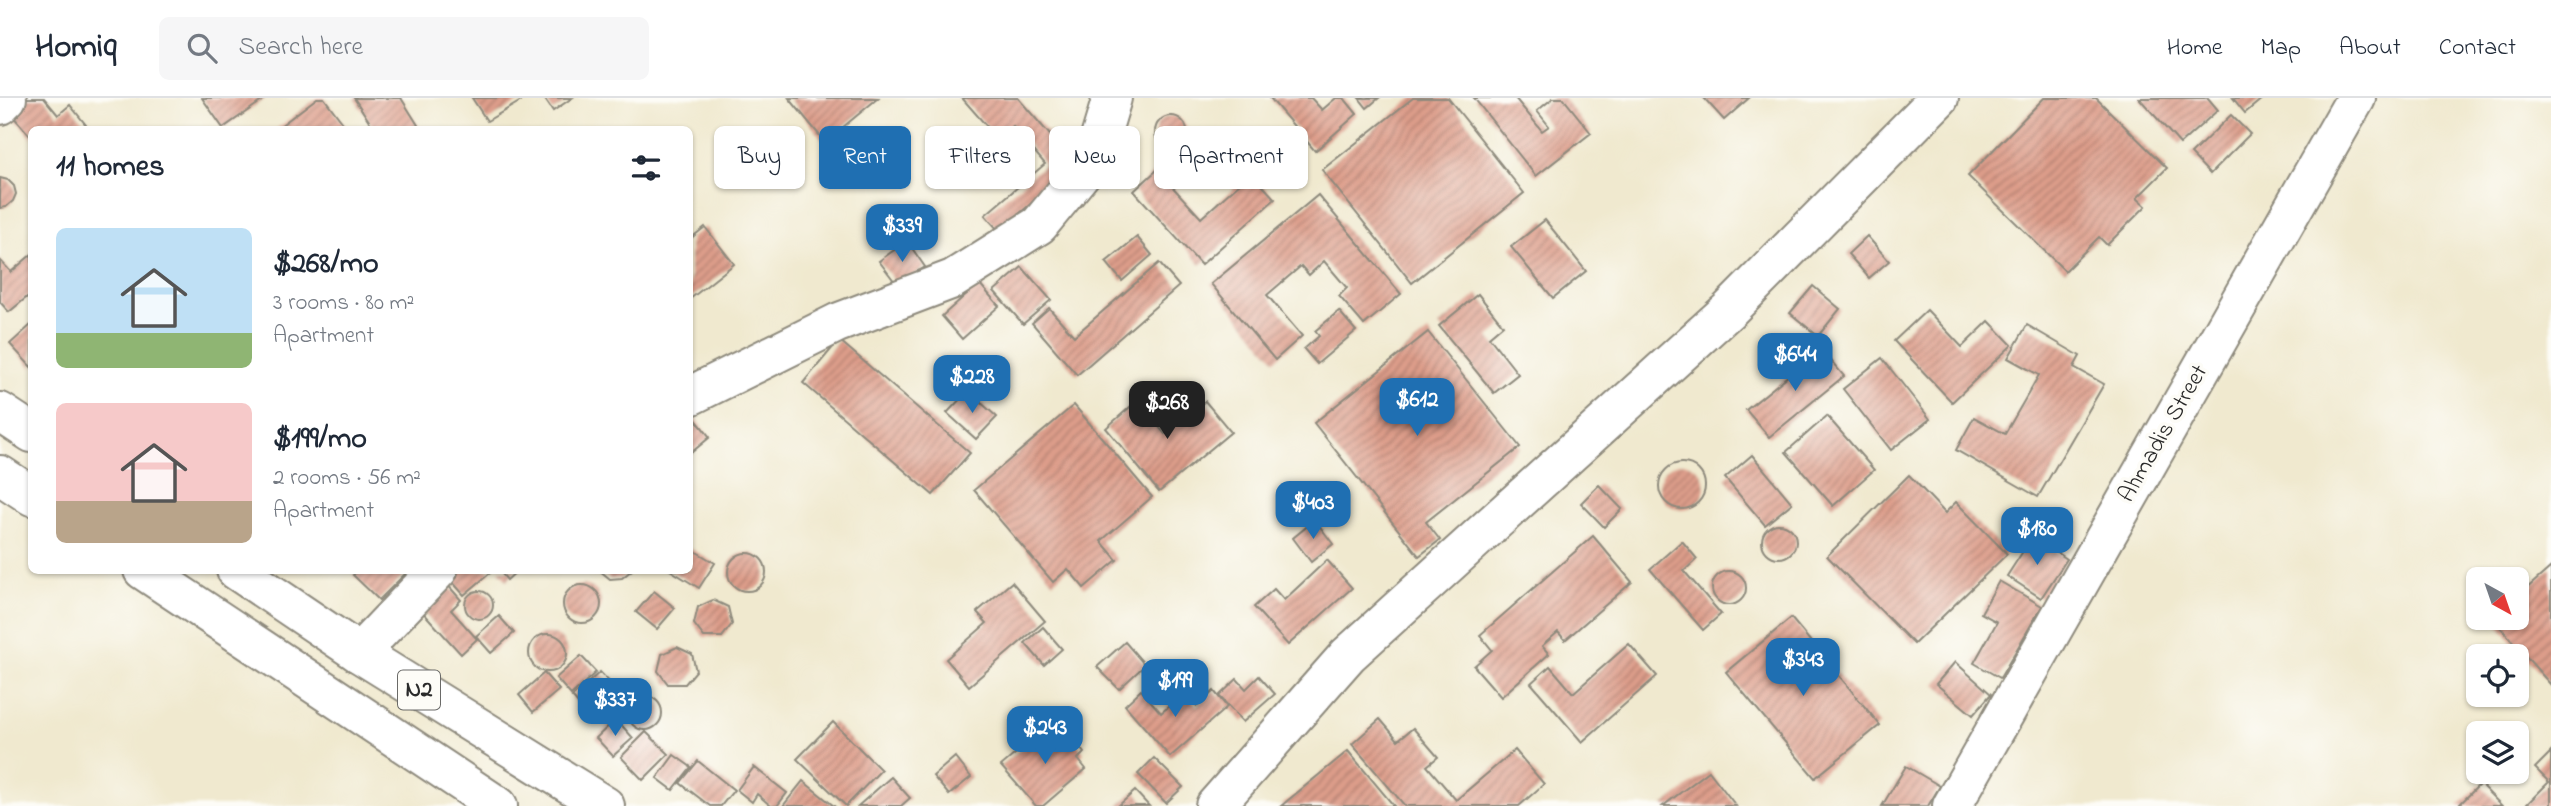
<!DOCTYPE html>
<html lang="en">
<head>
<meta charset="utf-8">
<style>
	body { margin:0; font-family:"Indie Flower",sans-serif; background:#f6f6f7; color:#1f2937; height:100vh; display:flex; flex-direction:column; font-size:26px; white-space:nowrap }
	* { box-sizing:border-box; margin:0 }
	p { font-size:23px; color:#747a83 }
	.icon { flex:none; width:38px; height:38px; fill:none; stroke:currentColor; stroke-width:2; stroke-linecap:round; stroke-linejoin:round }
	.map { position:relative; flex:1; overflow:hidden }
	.details { position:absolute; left:28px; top:28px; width:665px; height:448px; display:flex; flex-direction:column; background:#fff; border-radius:10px; box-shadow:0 2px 5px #0004 }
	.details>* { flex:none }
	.guide { position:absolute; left:714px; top:28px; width:665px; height:63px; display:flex; gap:14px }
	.needle { width:46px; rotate:140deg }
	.fabs { position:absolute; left:2466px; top:469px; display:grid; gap:14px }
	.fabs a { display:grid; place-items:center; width:63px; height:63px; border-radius:10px; background:#fff; box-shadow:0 2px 5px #0004; font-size:35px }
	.price { position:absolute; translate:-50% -60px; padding:0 16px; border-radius:14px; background:#1f6fb2; color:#fff; font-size:23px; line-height:46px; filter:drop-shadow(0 2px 4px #0008) }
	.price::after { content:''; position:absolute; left:50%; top:42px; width:21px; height:16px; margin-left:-10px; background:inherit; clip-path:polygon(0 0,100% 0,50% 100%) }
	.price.selected { background:#222; color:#fff }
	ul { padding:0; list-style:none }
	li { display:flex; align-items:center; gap:21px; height:175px; padding:0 28px }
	li span { display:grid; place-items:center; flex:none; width:196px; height:140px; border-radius:10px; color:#555 }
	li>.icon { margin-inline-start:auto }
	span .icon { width:84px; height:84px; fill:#fffc; stroke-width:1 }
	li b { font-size:30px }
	h2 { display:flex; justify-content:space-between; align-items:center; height:84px; padding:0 28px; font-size:30px }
	.tag { padding:0 24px; border-radius:10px; background:#fff; box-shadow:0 2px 5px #0004; font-size:24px; line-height:63px }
	.tag.selected { background:#1f6fb2; color:#fff }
	header { display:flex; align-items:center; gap:42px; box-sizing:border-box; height:98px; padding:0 35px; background:#fff; border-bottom:2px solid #e0e1e3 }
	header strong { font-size:33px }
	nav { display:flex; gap:38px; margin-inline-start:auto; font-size:24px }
	.search { width:490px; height:63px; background:#f6f6f7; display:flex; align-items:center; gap:18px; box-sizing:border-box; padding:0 24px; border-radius:10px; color:#747a83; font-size:26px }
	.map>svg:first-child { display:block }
	.building { fill:url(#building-hatch) }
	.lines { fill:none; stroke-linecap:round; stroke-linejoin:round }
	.street-casing { stroke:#8e8a7d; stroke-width:42 }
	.highway-casing { stroke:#8e8a7d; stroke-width:42 }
	.street { stroke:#fff; stroke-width:38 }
	.highway { stroke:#fff; stroke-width:38 }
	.labels { text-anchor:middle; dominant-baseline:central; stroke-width:7; stroke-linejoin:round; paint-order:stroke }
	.shield { fill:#fdfcf7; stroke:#6a6a68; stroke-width:2 }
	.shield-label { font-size:23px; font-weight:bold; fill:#2b2b2b }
	.street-label { font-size:24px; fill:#2b2b2b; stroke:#fdfcf7 }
</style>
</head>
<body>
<header>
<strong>Homiq</strong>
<div class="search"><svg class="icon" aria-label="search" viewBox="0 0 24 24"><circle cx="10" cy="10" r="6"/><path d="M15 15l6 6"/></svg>Search here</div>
<nav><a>Home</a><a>Map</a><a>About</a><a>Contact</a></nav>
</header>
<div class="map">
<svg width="2551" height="708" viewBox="0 0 2551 708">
	<defs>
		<pattern id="building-hatch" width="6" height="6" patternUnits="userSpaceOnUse" patternTransform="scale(1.75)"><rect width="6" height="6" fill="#dd9d8a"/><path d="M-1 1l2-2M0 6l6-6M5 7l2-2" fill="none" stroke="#b38071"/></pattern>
	</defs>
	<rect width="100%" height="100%" fill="#fdfcf7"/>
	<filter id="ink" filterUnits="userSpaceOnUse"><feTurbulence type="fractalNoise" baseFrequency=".0143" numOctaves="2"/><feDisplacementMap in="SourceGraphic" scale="14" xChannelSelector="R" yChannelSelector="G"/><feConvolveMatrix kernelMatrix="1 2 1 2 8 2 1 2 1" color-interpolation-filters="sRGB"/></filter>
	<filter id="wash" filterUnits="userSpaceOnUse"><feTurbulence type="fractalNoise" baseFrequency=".00686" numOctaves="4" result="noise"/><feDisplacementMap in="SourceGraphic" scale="28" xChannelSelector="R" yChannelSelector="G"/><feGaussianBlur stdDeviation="1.57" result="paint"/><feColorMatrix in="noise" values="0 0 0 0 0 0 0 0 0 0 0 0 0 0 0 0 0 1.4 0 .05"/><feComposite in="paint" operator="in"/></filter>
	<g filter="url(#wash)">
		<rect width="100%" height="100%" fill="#f0e9cf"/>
		<g id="blocks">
			<!-- building -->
			<g class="building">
				<polygon points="15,0 44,0 58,17 70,7 90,32 32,32 32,40 5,9"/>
				<polygon points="202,0 266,0 223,30"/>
				<polygon points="317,0 324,0 348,32 275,32"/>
				<polygon points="354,0 401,0 421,32 375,32"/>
				<polygon points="472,0 519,0 521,3 487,23"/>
				<polygon points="544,0 572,0 553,13"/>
				<polygon points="789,0 878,0 825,44"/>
				<polygon points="962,0 1018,0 1076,67 999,133 985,117 1045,66 1013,28 998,41"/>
				<polygon points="1270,0 1311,0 1322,12 1336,0 1344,0 1357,16 1315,53"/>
				<polygon points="1359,0 1379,0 1367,10"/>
				<polygon points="1413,0 1448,0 1524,95 1412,185 1322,72"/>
				<polygon points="1474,0 1515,0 1542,33 1549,28 1537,13 1553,0 1563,0 1591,35 1536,78"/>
				<polygon points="1704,0 1749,0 1724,22"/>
				<polygon points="2044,0 2096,0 2167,70 2137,100 2146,108 2107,147 2099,139 2065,173 1968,78"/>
				<polygon points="2139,0 2208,0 2218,12 2180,46"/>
				<polygon points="2233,0 2263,0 2245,15"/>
				<polygon points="2231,17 2250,36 2210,76 2191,56"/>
				<circle cx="1171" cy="34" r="16"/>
				<polygon points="1157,72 1201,120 1251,75 1275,101 1201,167 1134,93"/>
				<polygon points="0,80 8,82 14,88 16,96 13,103 6,109 0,110"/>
				<polygon points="1318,97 1401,196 1364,227 1339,198 1347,190 1324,163 1309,177 1301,168 1267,197 1302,238 1275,262 1211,186"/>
				<polygon points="1545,122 1586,173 1553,200 1511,149"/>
				<polygon points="705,129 734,166 690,201 690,141"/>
				<polygon points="1867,138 1889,163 1869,180 1848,156"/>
				<polygon points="1137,139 1152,157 1122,183 1106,164"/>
				<polygon points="907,143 925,169 898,188 879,163"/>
				<polygon points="32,156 32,195 9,214 0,204 0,162 11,174"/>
				<polygon points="1159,165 1179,188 1077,277 1032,225 1049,210 1074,238"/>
				<polygon points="1022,169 1051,202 1023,226 994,193"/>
				<polygon points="979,185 999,208 962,241 942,218"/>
				<polygon points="1813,188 1840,211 1818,238 1790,215"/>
				<polygon points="1478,196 1503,227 1489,239 1518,276 1494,295 1439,228"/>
				<polygon points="1927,212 1962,249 1989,223 2012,247 1952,304 1894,243"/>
				<polygon points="1339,213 1356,233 1317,266 1304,251 1319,238 1315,233"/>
				<polygon points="32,226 32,270 10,246"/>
				<polygon points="2027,227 2080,258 2074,269 2104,286 2038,399 1956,352 1974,319 2005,336 2039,277 2008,260"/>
				<polygon points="1428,234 1520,349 1426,424 1440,442 1419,458 1314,325"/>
				<polygon points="839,242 970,355 933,397 803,285"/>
				<polygon points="1821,251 1844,278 1769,339 1746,312"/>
				<polygon points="1882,260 1930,321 1891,352 1843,291"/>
				<polygon points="968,293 997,319 976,341 947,315"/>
				<polygon points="1137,303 1165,336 1205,303 1231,334 1159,394 1106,330"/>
				<polygon points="1074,307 1152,399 1101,443 1117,462 1084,490 1068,471 1053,484 974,392"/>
				<polygon points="693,318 710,339 692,354 690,351 690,320"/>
				<polygon points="1827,318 1874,372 1833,408 1786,354"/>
				<polygon points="1752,357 1792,405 1765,427 1725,380"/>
				<circle cx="1682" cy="388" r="23"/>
				<polygon points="1909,377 1945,415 1956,404 2007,456 1914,546 1827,458"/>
				<polygon points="1599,387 1622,411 1604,429 1581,405"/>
				<polygon points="1315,422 1333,446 1311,464 1293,440"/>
				<circle cx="1779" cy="443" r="17"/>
				<polygon points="1593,438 1632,484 1565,542 1558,534 1542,548 1549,556 1501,599 1474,568 1492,552 1480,537"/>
				<polygon points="2033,438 2067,461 2041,500 2007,478"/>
				<polygon points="1682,443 1697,461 1684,473 1721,516 1703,532 1650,471"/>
				<polygon points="690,450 715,465 699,490 670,472 690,472"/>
				<circle cx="747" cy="474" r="19"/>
				<polygon points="1327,462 1352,490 1288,547 1254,509 1274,491 1284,502"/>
				<polygon points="2551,469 2551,587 2493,521 2516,520 2516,500"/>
				<polygon points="358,472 409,472 379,502 353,477"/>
				<polygon points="457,472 488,472 490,475 464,497 449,480"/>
				<polygon points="499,472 518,472 507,482"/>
				<polygon points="599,472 632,472 622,480 610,481"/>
				<circle cx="1729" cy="490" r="17"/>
				<polygon points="1999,483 2042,508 2000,580 1974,565 1997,524 1981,515"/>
				<polygon points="1012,484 1045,523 969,588 946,561 987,525 977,514"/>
				<polygon points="447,486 461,502 451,512 477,541 461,556 420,511"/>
				<circle cx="582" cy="506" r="19"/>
				<circle cx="479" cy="507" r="14"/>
				<polygon points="654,493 675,510 657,531 636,514"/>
				<polygon points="713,502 728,509 732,526 722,539 704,539 694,526 698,509"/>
				<polygon points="499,518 514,535 491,555 476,538"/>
				<polygon points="1791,520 1880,627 1815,680 1726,574"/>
				<polygon points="1043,529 1062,551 1044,567 1025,545"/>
				<circle cx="548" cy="555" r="19"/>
				<polygon points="1125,544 1145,567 1119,591 1097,569"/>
				<polygon points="1629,546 1657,578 1582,644 1531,585 1550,568 1573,595"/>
				<polygon points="677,549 692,556 696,573 685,586 668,586 658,573 662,556"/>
				<polygon points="581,558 596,574 571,597 556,580"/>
				<polygon points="1955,564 1991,596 1973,617 1936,586"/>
				<polygon points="600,574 629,605 606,626 594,613 589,618 572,599"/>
				<polygon points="544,575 559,592 533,614 519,597"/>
				<polygon points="1259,578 1275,596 1243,624 1219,598 1237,581 1246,591"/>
				<polygon points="1141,592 1161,615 1185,595 1197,608 1214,593 1227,609 1170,659 1125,607"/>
				<circle cx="645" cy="615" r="17"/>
				<polygon points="616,621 633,640 613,658 596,640"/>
				<polygon points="1380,621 1398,642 1413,630 1438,659 1427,668 1456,702 1515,652 1544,686 1519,708 1405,708 1352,646"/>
				<polygon points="833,624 881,672 846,708 797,661"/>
				<polygon points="1049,627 1062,642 1069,636 1084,655 1078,661 1086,671 1043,708 1036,708 1001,668"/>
				<polygon points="646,634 669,656 643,682 621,659"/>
				<polygon points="1348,653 1394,708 1281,708"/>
				<polygon points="2551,654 2551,708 2525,708 2549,684 2535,670"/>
				<polygon points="674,657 691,669 673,692 657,680"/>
				<polygon points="955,659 971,679 949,697 933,678"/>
				<polygon points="1154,660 1183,689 1166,705 1138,676"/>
				<polygon points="698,663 734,692 721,708 710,708 680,685"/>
				<polygon points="1906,668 1940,688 1928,708 1882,708"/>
				<polygon points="754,669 787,695 777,708 771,708 757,696 752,704 737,692"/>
				<polygon points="1709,673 1736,708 1663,708"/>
				<polygon points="891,679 910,700 901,708 858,708"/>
				<polygon points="803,683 834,708 783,708"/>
				<polygon points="2480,686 2502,708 2458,708"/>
				<polygon points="1135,693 1149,708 1118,708"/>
			</g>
		</g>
	</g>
	<g filter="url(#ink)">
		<use href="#blocks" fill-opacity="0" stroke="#8e8a7d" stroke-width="2"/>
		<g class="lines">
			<!-- street casing -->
			<g class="street-casing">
				<g id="street">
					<polyline points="0,7 7,0"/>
					<polyline points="690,298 837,225 953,181 1039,127 1094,60 1112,0"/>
					<polyline points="359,555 438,472"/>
					<polyline points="1215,708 1348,557 1730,211 1939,0"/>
					<polyline points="1952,708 2356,0"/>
				</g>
			</g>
			<!-- highway casing -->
			<g class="highway-casing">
				<g id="highway">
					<polyline points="0,314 32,335"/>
					<polyline points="0,377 32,398"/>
					<polyline points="143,472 498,708"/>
					<polyline points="236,472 359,555 605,708"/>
				</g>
			</g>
			<!-- street -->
			<use href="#street" class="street"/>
			<!-- highway -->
			<use href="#highway" class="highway"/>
		</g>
	</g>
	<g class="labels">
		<!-- shield labels -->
		<rect class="shield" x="398" y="572.5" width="42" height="39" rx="5"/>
		<g class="shield-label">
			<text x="419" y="592">N2</text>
		</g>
		<!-- street labels -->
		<g class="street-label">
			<text transform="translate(2164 336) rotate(-60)">Ahmadis Street</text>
		</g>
	</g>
</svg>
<div class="fabs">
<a><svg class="needle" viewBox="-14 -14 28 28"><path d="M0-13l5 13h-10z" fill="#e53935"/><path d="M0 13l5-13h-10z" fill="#747a83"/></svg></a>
<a><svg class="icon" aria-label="locate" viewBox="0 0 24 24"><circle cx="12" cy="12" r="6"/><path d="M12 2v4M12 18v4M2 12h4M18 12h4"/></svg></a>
<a><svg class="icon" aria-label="layers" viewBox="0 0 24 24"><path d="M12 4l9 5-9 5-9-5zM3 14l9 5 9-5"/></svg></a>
</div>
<b class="price" style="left:902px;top:166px">$339</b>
<b class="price" style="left:1795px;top:295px">$644</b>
<b class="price" style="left:972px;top:317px">$228</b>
<b class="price" style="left:1417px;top:340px">$612</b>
<b class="price selected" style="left:1167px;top:343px">$268</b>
<b class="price" style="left:1313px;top:443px">$403</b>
<b class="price" style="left:2037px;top:469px">$180</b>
<b class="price" style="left:1803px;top:600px">$343</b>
<b class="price" style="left:1175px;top:621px">$199</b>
<b class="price" style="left:615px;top:640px">$337</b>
<b class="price" style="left:1045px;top:668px">$243</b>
<div class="guide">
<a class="tag">Buy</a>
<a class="tag selected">Rent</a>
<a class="tag">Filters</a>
<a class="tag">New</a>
<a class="tag">Apartment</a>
</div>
<section class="details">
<h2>11 homes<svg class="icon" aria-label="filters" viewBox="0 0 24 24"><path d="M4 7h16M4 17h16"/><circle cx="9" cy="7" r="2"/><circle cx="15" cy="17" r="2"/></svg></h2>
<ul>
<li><span style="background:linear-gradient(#bfe0f5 75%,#8fb573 0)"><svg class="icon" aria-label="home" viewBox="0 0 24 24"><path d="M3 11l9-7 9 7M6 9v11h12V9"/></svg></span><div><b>$268/mo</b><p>3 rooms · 80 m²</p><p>Apartment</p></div></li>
<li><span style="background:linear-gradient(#f6c9c9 70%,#b9a48a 0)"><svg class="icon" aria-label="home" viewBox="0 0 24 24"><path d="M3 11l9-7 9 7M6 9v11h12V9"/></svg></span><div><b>$199/mo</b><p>2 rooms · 56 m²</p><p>Apartment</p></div></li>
</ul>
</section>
</div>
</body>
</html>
